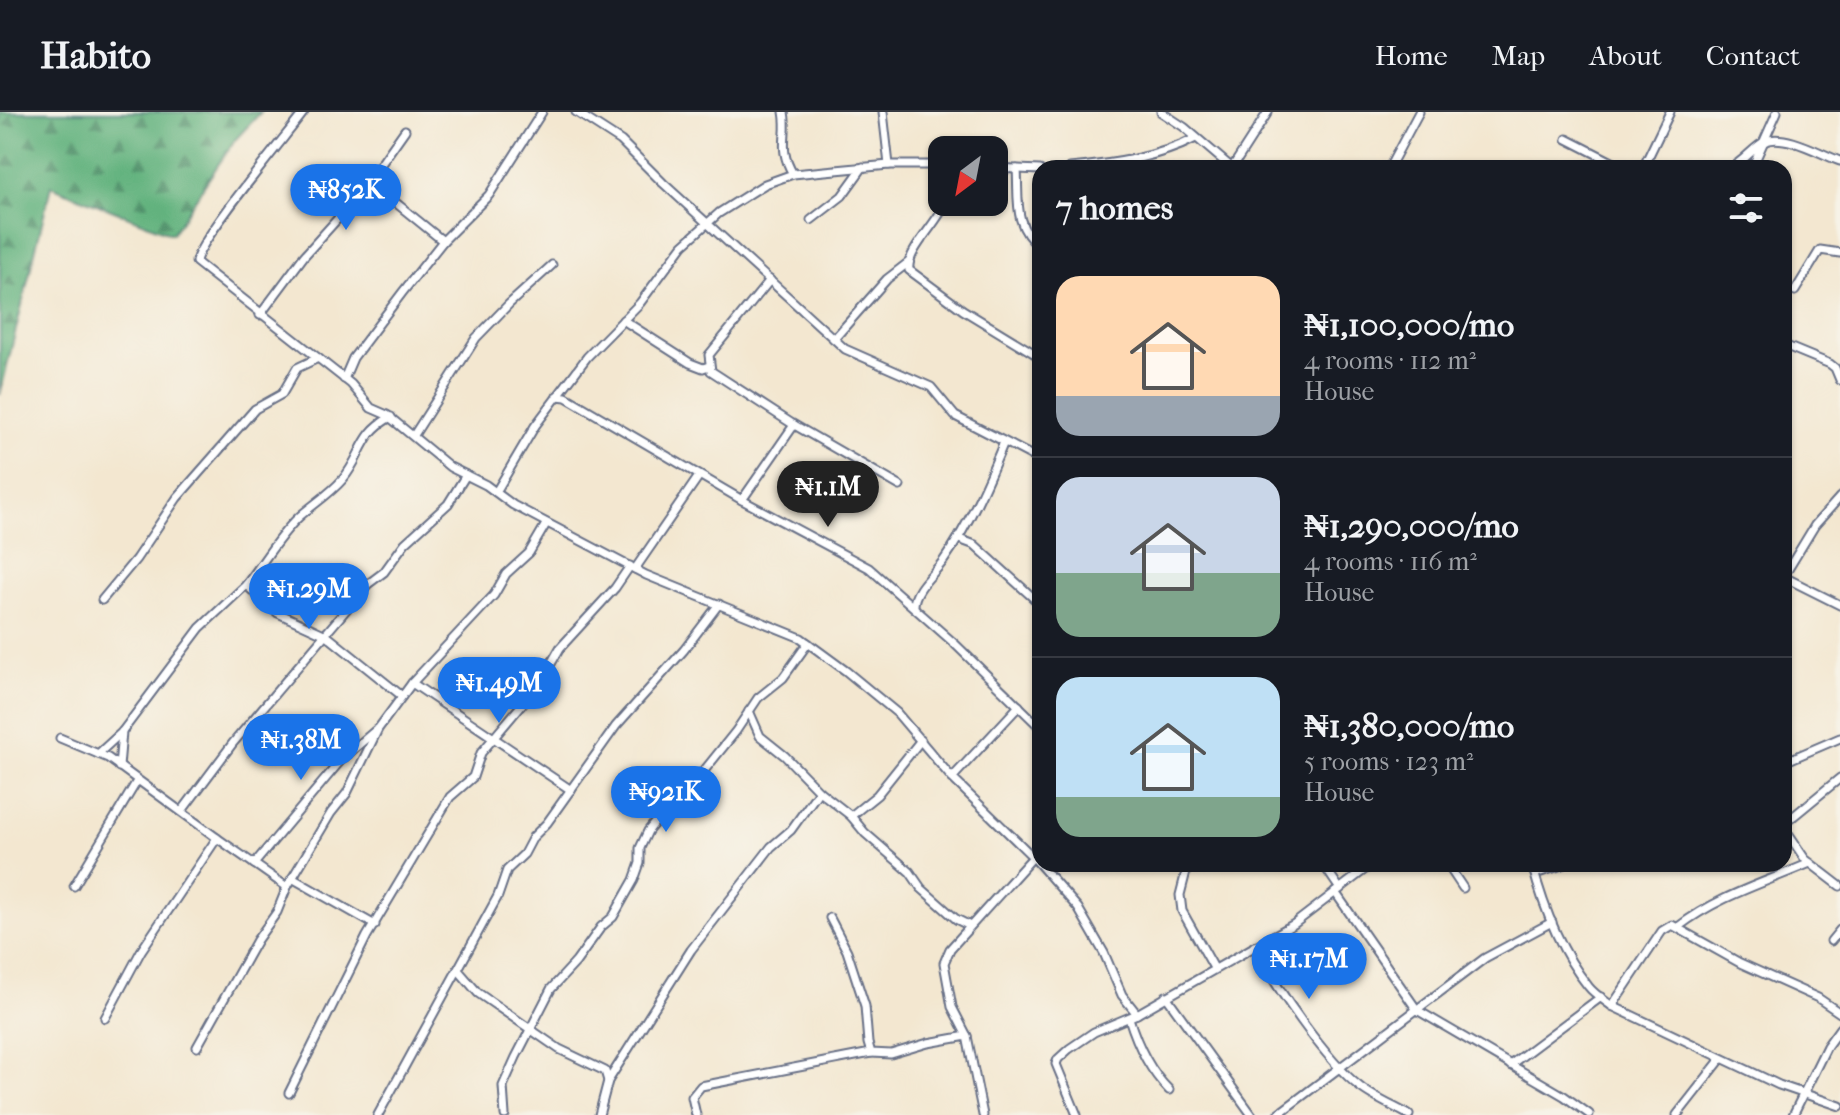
<!DOCTYPE html>
<html lang="en">
<head>
<meta charset="utf-8">
<style>
	body { margin:0; font-family:"IM FELL French Canon",serif; background:#242831; color:#f1f3f6; height:100vh; display:flex; flex-direction:column; font-size:30px; white-space:nowrap }
	* { box-sizing:border-box; margin:0 }
	p { font-size:26px; color:#9ea1a6 }
	.icon { flex:none; width:44px; height:44px; fill:none; stroke:currentColor; stroke-width:2; stroke-linecap:round; stroke-linejoin:round }
	.map { position:relative; flex:1; overflow:hidden }
	.sheet { position:absolute; left:1032px; top:48px; width:760px; height:712px; display:flex; flex-direction:column; background:#171b24; border-radius:24px; box-shadow:0 2px 6px #0004 }
	.sheet>* { flex:none }
	.needle { width:52px; rotate:212deg }
	.controls { position:absolute; left:928px; top:24px; display:grid; gap:16px }
	.controls a { display:grid; place-items:center; width:80px; height:80px; border-radius:16px; background:#171b24; box-shadow:0 2px 6px #0004; font-size:40px }
	.price { position:absolute; translate:-50% -68px; padding:0 18px; border-radius:28px; background:#1a73e8; color:#fff; font-size:26px; line-height:52px; filter:drop-shadow(0 2px 4px #0008) }
	.price::after { content:''; position:absolute; left:50%; top:48px; width:24px; height:18px; margin-left:-12px; background:inherit; clip-path:polygon(0 0,100% 0,50% 100%) }
	.price.selected { background:#222; color:#fff }
	ul { padding:0; list-style:none }
	li { display:flex; align-items:center; gap:24px; height:200px; padding:0 24px }
	li+li { border-top:2px solid #363941 }
	li span { display:grid; place-items:center; flex:none; width:224px; height:160px; border-radius:24px; color:#555 }
	li>.icon { margin-inline-start:auto }
	span .icon { width:96px; height:96px; fill:#fffc; stroke-width:1 }
	li b { font-size:34px }
	h2 { display:flex; justify-content:space-between; align-items:center; height:96px; padding:0 24px; font-size:34px }
	header { display:flex; align-items:center; gap:48px; box-sizing:border-box; height:112px; padding:0 40px; background:#171b24; border-bottom:2px solid #363941 }
	header strong { font-size:38px }
	nav { display:flex; gap:44px; margin-inline-start:auto; font-size:28px }
	.map>svg:first-child { display:block }
	.forest { fill:url(#forest-firs); stroke:#3e706e; stroke-width:2 }
	.lines { fill:none; stroke-linecap:round; stroke-linejoin:round }
	.minor-casing { stroke:#676f86; stroke-width:11 }
	.minor { stroke:#fff; stroke-width:7 }
</style>
</head>
<body>
<header>
<strong>Habito</strong>
<nav><a>Home</a><a>Map</a><a>About</a><a>Contact</a></nav>
</header>
<div class="map">
<svg width="1840" height="1003" viewBox="0 0 1840 1003">
	<defs>
		<pattern id="forest-firs" width="22" height="20" patternUnits="userSpaceOnUse" patternTransform="scale(2)"><rect width="22" height="20" fill="#62b27e"/><path d="M5 1l3.5 6h-7zM16 11l3.5 6h-7z" fill="#50916a"/></pattern>
	</defs>
	<rect width="100%" height="100%" fill="#f7f3e8"/>
	<filter id="ink" filterUnits="userSpaceOnUse"><feTurbulence type="fractalNoise" baseFrequency=".0125" numOctaves="2"/><feDisplacementMap in="SourceGraphic" scale="16" xChannelSelector="R" yChannelSelector="G"/><feConvolveMatrix kernelMatrix="1 2 1 2 8 2 1 2 1" color-interpolation-filters="sRGB"/></filter>
	<filter id="wash" filterUnits="userSpaceOnUse"><feTurbulence type="fractalNoise" baseFrequency=".006" numOctaves="4" result="noise"/><feDisplacementMap in="SourceGraphic" scale="32" xChannelSelector="R" yChannelSelector="G"/><feGaussianBlur stdDeviation="1.8" result="paint"/><feColorMatrix in="noise" values="0 0 0 0 0 0 0 0 0 0 0 0 0 0 0 0 0 1.4 0 .05"/><feComposite in="paint" operator="in"/></filter>
	<g filter="url(#wash)">
		<rect width="100%" height="100%" fill="#f3e7d0"/>
		<!-- forest -->
		<polygon class="forest" points="0,0 261,0 234,29 172,122 51,74 0,283"/>
	</g>
	<g filter="url(#ink)">
		<g class="lines">
			<!-- minor casing -->
			<g class="minor-casing">
				<g id="minor">
					<path d="M304 0C286 24 197 130 196 150L351 272 371 296 387 303 450 355 486 373 513 393 646 463 801 526 846 559 897 601 952 666 1035 747 1078 796 1104 841 1122 883 1137 902"/>
					<polyline points="576,0 621,29 663,71 845,237 931,275 955,304 1040,348"/>
					<path d="M784 0C789 25 777 35 793 62"/>
					<polyline points="883,0 889,53"/>
					<polyline points="1161,0 1184,15 1232,56"/>
					<polyline points="1567,27 1624,56"/>
					<polyline points="994,56 1040,58"/>
					<path d="M1070 56C1114 52 1157 46 1196 26"/>
					<polyline points="1232,56 1268,0"/>
					<polyline points="1389,56 1419,0"/>
					<polyline points="1643,56 1670,0"/>
					<path d="M1730 56C1744 50 1754 34 1766 29 1785 21 1821 42 1840 49"/>
					<polyline points="1752,56 1777,0"/>
					<path d="M1017 57C1019 88 1013 115 1040 135"/>
					<polyline points="369,69 443,129"/>
					<path d="M946 90C938 111 906 139 909 158L963 198 1040 245"/>
					<polyline points="811,108 842,84 863,55"/>
					<polyline points="770,168 709,243 711,259 791,311 900,374"/>
					<polyline points="1795,179 1820,138 1840,141"/>
					<polyline points="260,203 304,144 360,82 405,18"/>
					<polyline points="623,208 690,251 703,256 709,254"/>
					<polyline points="834,227 887,167 909,150"/>
					<polyline points="1784,233 1830,252 1835,256 1840,268"/>
					<polyline points="344,267 353,246 402,181 443,129 489,83 542,0"/>
					<polyline points="557,284 566,285 742,388 869,456 955,532 1040,615"/>
					<polyline points="414,323 476,226 509,192 552,153"/>
					<polyline points="496,380 535,314 587,245 640,191 683,133 719,101 765,72 793,62 889,53 942,53"/>
					<polyline points="742,388 794,313"/>
					<polyline points="959,427 975,433 1040,492"/>
					<polyline points="635,457 699,364"/>
					<polyline points="1784,464 1815,413 1840,385"/>
					<polyline points="1784,465 1840,493"/>
					<path d="M246 473C263 451 280 422 300 404 315 391 330 382 343 367 363 343 360 321 391 305"/>
					<polyline points="102,488 136,447 177,386 255,297 282,282 297,256 318,246"/>
					<path d="M914 494C914 477 934 462 944 448 970 411 987 371 1004 330"/>
					<polyline points="412,571 571,678"/>
					<polyline points="749,599 760,624 785,644 819,679 851,704 865,721 910,760 921,776 956,807 970,814"/>
					<polyline points="60,626 108,646 217,726"/>
					<polyline points="98,642 122,620 200,516 246,473 278,501 326,523 402,584"/>
					<polyline points="1784,650 1840,626"/>
					<polyline points="119,655 122,620"/>
					<polyline points="952,666 1019,594"/>
					<polyline points="182,699 233,631 368,472 384,460 405,431 448,392 466,363"/>
					<polyline points="851,704 877,683 921,628"/>
					<polyline points="1784,712 1840,666"/>
					<polyline points="1784,716 1805,747 1840,774"/>
					<polyline points="254,752 342,647 376,618"/>
					<polyline points="1188,752 1180,783 1182,799 1214,856"/>
					<polyline points="1323,752 1340,777"/>
					<polyline points="1447,752 1463,776"/>
					<path d="M1532 752C1543 794 1560 839 1588 874 1594 882 1604 888 1612 894L1779 973 1840 994"/>
					<polyline points="1535,762 1565,752"/>
					<polyline points="292,766 375,813"/>
					<polyline points="74,774 137,669"/>
					<polyline points="1335,780 1417,898 1564,984 1589,1002"/>
					<polyline points="830,806 847,839 865,894 868,931 871,941 891,942 928,931 967,924"/>
					<path d="M1678 815C1718 784 1764 771 1810 751"/>
					<polyline points="1831,829 1840,818"/>
					<path d="M1254 834C1275 874 1325 948 1360 975 1374 986 1393 994 1409 1003"/>
					<polyline points="459,859 478,881 559,937 605,959 608,969 599,1003"/>
					<polyline points="1166,884 1252,1003"/>
					<polyline points="1612,894 1662,819 1672,813 1740,851 1818,886 1840,901"/>
					<polyline points="105,906 141,839 217,726 287,775"/>
					<path d="M1129 906C1137 932 1149 958 1169 978"/>
					<polyline points="197,935 257,828 277,800 287,775 331,701 347,681 378,617 412,571 494,483 506,462 529,441 546,412"/>
					<polyline points="1510,953 1601,885"/>
					<polyline points="608,969 691,838 771,735 791,718 819,679"/>
					<polyline points="289,981 367,824 450,685 473,665 481,641 540,571 560,536 615,476 630,454"/>
					<polyline points="378,1003 498,784 507,758 524,742 533,725 547,711 616,614 684,538 719,492"/>
					<polyline points="505,1003 503,974 516,945 551,877 576,850 601,815 613,805 634,768 640,751 640,736 648,719 677,683 695,670 736,619 758,586 783,566 808,531"/>
					<polyline points="696,1003 692,985 701,974 871,941"/>
					<polyline points="983,1003 967,924 952,895 944,851 950,837 1033,745"/>
					<polyline points="1077,1003 1056,952 1058,947 1069,937 1094,920 1137,902 1294,812 1372,752"/>
					<polyline points="1277,1003 1485,846 1552,810"/>
					<polyline points="1677,1003 1721,947"/>
					<polyline points="1793,1003 1827,934 1840,916"/>
				</g>
			</g>
			<!-- minor -->
			<use href="#minor" class="minor"/>
		</g>
	</g>
</svg>
<div class="controls">
<a><svg class="needle" viewBox="-14 -14 28 28"><path d="M0-13l5 13h-10z" fill="#e53935"/><path d="M0 13l5-13h-10z" fill="#9ea1a6"/></svg></a>
</div>
<b class="price" style="left:346px;top:120px">₦852K</b>
<b class="price selected" style="left:828px;top:417px">₦1.1M</b>
<b class="price" style="left:309px;top:519px">₦1.29M</b>
<b class="price" style="left:499px;top:613px">₦1.49M</b>
<b class="price" style="left:301px;top:670px">₦1.38M</b>
<b class="price" style="left:666px;top:722px">₦921K</b>
<b class="price" style="left:1309px;top:889px">₦1.17M</b>
<section class="sheet">
<h2>7 homes<svg class="icon" aria-label="filters" viewBox="0 0 24 24"><path d="M4 7h16M4 17h16"/><circle cx="9" cy="7" r="2"/><circle cx="15" cy="17" r="2"/></svg></h2>
<ul>
<li><span style="background:linear-gradient(#ffd9b3 75%,#9aa5b1 0)"><svg class="icon" aria-label="home" viewBox="0 0 24 24"><path d="M3 11l9-7 9 7M6 9v11h12V9"/></svg></span><div><b>₦1,100,000/mo</b><p>4 rooms · 112 m²</p><p>House</p></div></li>
<li><span style="background:linear-gradient(#c9d6e8 60%,#7fa58c 0)"><svg class="icon" aria-label="home" viewBox="0 0 24 24"><path d="M3 11l9-7 9 7M6 9v11h12V9"/></svg></span><div><b>₦1,290,000/mo</b><p>4 rooms · 116 m²</p><p>House</p></div></li>
<li><span style="background:linear-gradient(#bfe0f5 75%,#7fa58c 0)"><svg class="icon" aria-label="home" viewBox="0 0 24 24"><path d="M3 11l9-7 9 7M6 9v11h12V9"/></svg></span><div><b>₦1,380,000/mo</b><p>5 rooms · 123 m²</p><p>House</p></div></li>
</ul>
</section>
</div>
</body>
</html>
